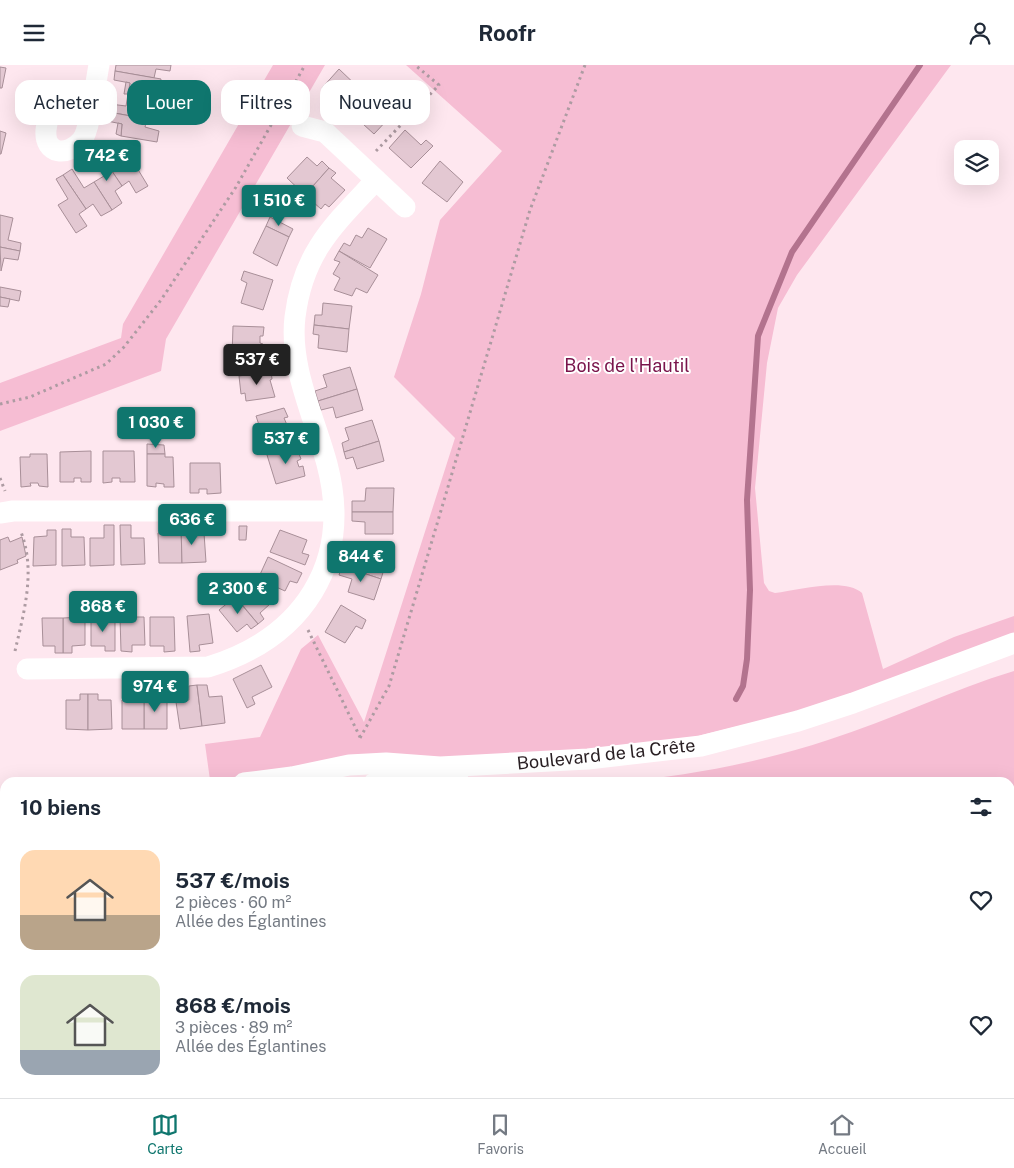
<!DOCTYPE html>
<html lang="fr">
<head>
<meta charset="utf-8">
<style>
	body { margin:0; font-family:"Public Sans",sans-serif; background:#f2f2f3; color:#1f2937; height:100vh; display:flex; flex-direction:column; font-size:19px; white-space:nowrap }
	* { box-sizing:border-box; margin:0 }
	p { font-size:16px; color:#747a83 }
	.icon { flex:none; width:28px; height:28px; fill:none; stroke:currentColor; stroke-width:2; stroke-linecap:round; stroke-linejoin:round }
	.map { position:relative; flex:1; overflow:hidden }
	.details { position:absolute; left:0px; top:712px; width:1015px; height:321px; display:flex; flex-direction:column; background:#fff; border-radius:15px 15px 0 0; box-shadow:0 5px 20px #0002 }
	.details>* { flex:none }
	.top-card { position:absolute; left:15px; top:15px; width:500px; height:45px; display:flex; gap:10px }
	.buttons { position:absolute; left:954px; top:75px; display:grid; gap:10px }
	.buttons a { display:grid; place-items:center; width:45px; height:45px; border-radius:10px; background:#fff; box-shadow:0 5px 20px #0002; font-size:25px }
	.price { position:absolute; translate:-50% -42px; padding:0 11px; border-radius:5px; background:#0f766e; color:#fff; font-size:16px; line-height:32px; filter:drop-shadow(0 1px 2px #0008) }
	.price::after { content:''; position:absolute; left:50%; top:30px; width:15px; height:11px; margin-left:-8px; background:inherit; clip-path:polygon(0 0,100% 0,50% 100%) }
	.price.selected { background:#222; color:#fff }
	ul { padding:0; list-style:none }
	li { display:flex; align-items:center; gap:15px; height:125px; padding:0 20px }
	li span { display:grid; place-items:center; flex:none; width:140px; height:100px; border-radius:15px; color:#555 }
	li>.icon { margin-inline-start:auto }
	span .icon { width:60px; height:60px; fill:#fffc; stroke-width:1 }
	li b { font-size:21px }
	h2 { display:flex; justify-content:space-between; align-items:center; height:60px; padding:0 20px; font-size:21px }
	.chip { padding:0 18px; border-radius:15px; background:#fff; box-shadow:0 5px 20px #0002; font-size:18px; line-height:45px }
	.chip.selected { background:#0f766e; color:#fff }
	header { display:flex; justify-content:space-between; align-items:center; height:65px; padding:0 20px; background:#fff; font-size:22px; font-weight:700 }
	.menu { display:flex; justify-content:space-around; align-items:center; height:70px; border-top:1px solid #e0e1e3; background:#fff; font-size:14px; color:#747a83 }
	.menu a { display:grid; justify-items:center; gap:2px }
	.menu .selected { color:#0f766e }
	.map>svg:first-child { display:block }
	.green { fill:#f6bdd3 }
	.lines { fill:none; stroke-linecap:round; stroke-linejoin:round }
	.stream { stroke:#b3738e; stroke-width:6 }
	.building { fill:#e3c8d2; stroke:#a88f98 }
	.path { stroke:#ad9ba2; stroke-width:3; stroke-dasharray:2.5 4; stroke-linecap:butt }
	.minor { stroke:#fff; stroke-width:21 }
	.labels { text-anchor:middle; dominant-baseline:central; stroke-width:4; stroke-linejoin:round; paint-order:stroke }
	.park-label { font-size:18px; fill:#79144b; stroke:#fff }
	.street-label { font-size:18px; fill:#281e22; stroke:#fff }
</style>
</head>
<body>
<header><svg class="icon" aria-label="menu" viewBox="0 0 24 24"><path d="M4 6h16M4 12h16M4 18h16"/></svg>Roofr<svg class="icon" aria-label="person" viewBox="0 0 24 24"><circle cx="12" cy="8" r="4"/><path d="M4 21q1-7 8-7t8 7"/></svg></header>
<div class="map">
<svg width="1014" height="1033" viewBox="0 0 1014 1033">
	<rect width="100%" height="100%" fill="#fee7ef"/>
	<!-- green -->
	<g class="green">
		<polygon points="273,0 325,0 166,274 161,306 0,366 0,318 121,273 123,259"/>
		<path d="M406 0H951L797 210 778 243 767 298 755 423 764 518 769 526 775 528C798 525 845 512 862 528L883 604 954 572 1014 551V571L839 637 660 680 305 703 210 715 205 679 260 672 301 584 318 570 364 657 455 373 394 312 421 229 440 155 502 86Z"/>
		<path d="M1014 606V1033H516L514 1029H1010V718L619 717C689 711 761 697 828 675 891 655 951 625 1014 606Z"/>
	</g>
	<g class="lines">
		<!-- stream -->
		<g class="stream">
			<polyline points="736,634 743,621 747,594 750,525 747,435 758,271 792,187 920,0"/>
			<polyline points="1010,832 1014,833"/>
		</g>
	</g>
	<!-- building -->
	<g class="building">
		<polygon points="116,0 171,0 170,6 156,4 154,13 115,6"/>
		<polygon points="0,2 6,3 2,23 0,23"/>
		<polygon points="339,4 361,25 343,46 322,23"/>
		<polygon points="115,6 161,14 160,22 175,25 174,34 164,33 164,36 128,29 130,18 114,15"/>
		<polygon points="126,17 130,18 128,29 124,29"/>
		<polygon points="373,26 380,33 375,37 390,52 374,69 352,49"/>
		<polygon points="128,29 164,36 162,48 148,46 147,54 109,47 110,39 126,41"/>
		<polygon points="109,47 147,54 145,62 159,66 157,77 121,71 122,59 107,56"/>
		<polygon points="118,58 122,59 121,71 116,69"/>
		<polygon points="405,65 421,80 426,75 433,81 411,103 389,83"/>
		<polygon points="0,66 6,68 1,89 0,89"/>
		<polygon points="106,82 119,100 131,93 148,121 136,128 129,116 122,121 99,87"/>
		<polygon points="99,87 122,121 115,126 122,138 112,145 94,117 104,111 91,92"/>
		<polygon points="307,92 317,101 322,96 329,103 305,130 287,113"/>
		<polygon points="440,96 463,117 447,137 422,118"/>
		<polygon points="329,103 336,108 331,113 345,125 329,142 325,139 321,144 305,130"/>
		<polygon points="72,104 84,123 94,117 112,145 101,151 93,139 86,144 63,110"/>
		<polygon points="63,110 86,144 79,149 87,161 76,168 58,140 68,134 56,114"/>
		<polygon points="0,150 13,153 8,175 21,178 20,186 0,182"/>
		<polygon points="270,152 293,164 289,172 266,161"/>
		<polygon points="266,161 289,172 277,201 253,188"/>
		<polygon points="368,163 387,174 370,203 339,186 344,178 350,181 356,170 362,173"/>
		<polygon points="0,182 20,186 18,195 4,193 1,206"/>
		<polygon points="339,186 378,210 367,228 356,223 352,231 334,225 340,213 333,209 340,197 334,195"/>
		<polygon points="244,206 273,215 263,245 241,238 247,218 241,215"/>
		<polygon points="0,222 21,226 19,236 0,232"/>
		<polygon points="0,232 10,234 8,242 0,241"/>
		<polygon points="323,238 352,241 349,264 314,260 315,250 322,250"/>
		<polygon points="314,260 349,264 347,287 318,283 319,270 313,269"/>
		<polygon points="233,261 264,262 263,271 260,271 260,278 263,279 263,292 232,292"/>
		<polygon points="350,302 357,324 318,336 315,326 327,322 323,310"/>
		<polygon points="271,306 272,314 270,315 275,332 246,336 245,328 241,329 239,311"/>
		<polygon points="357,324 363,345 336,353 333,342 321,345 318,336"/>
		<polygon points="284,343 288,352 284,353 287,360 290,360 292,369 261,378 256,362 259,360 256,351"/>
		<polygon points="372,355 379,376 344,387 342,378 349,375 345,363"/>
		<polygon points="379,376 384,396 357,404 353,392 346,394 344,387"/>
		<polygon points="147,379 164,380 165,389 147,389"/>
		<polygon points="296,381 301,394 297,396 299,402 303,401 305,411 276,419 267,390"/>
		<polygon points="91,386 91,417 81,417 81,413 74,413 74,417 60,417 60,387"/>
		<polygon points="103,386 134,386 135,417 120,417 120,413 112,413 112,417 103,418"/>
		<polygon points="30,389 47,389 48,422 39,421 38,418 30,418 31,421 21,422 20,392 30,392"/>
		<polygon points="147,389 165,389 165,392 173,392 174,422 164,422 164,419 156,418 156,422 147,421"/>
		<polygon points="190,398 220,398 221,428 207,429 207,424 199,424 199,428 190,428"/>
		<polygon points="366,423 394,423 393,447 352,447 352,436 365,436"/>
		<polygon points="352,447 393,447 393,469 365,469 365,457 352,456"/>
		<polygon points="104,460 114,460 114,500 90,501 90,473 104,473"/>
		<polygon points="120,460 131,460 131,473 144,473 145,499 121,500"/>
		<polygon points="172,460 181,460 182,498 159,498 158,468 172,468"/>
		<polygon points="181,460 191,460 192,468 204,468 206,497 182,498"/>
		<polygon points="239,461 247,461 246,475 239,475"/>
		<polygon points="62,464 71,464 71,472 84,472 85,500 62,501"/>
		<polygon points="47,465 56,465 56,500 33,501 34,472 47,471"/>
		<polygon points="280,465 307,475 302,488 309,490 305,500 270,487"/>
		<polygon points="8,472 10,477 22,472 26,491 17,495 18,498 0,505 0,475"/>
		<polygon points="362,483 388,491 381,514 342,501 345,492 358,495"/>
		<polygon points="268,492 302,508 297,518 290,516 285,526 258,514"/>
		<polygon points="342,501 381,514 374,535 348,527 352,514 339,510"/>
		<polygon points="251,518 270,539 260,548 264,554 258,559 235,531"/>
		<polygon points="235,532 258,559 251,564 247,559 237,567 219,545"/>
		<polygon points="341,540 366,555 362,564 356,561 345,578 325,567"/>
		<polygon points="209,549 213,578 199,580 200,586 190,587 187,551"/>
		<polygon points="85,552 85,580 72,581 72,588 63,588 63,553"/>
		<polygon points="91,552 115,552 115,586 105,586 105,581 91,581"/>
		<polygon points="120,552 144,552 145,580 132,580 132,587 121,586"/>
		<polygon points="150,552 174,552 175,586 164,587 164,581 150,581"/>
		<polygon points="42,553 63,553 63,588 55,588 55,581 43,581"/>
		<polygon points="261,600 272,622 252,632 255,639 247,643 233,614"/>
		<polygon points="197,620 202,661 180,664 176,637 189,635 189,621"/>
		<polygon points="197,620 207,620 209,632 222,631 225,658 202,661"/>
		<polygon points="154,628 153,635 167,636 167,664 144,664 144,629"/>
		<polygon points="80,629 88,629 88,665 66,664 66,635 80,635"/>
		<polygon points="88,629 98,629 98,635 111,635 112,664 88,665"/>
		<polygon points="135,629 144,629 144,664 122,664 122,635 135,635"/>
		<polygon points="0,848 5,850 5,942 0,940"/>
	</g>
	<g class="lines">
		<!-- path -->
		<g class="path">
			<polyline points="376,86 439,20 415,0"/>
			<polyline points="0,339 30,332 106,299 124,282 161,235 236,122 305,0"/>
			<polyline points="0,413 5,426"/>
			<polyline points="308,565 360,672"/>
			<path d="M15 586C24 547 36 506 21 467"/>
			<polyline points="360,673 389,621 530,145 585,0"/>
			<polyline points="1010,965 1014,959"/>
			<polyline points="529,1029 531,1033"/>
			<polyline points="964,1033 967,1029"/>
		</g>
		<!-- minor -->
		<g class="minor">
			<path d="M92 33C68 27 48 39 46 65 44 90 68 92 82 75 90 65 96 15 99 0"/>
			<polyline points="302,61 325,67 405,142"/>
			<polyline points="0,448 13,446 333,446"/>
			<path d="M27 604 208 602C303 573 353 498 327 399 314 351 289 302 295 252 303 187 334 160 376 115"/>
			<polyline points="244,718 292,712 349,700 386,698 440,702 588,694 701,681 798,656 853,638 1014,578"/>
			<polyline points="374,718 458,715"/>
			<polyline points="0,759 5,758"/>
		</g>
	</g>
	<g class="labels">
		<!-- park labels -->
		<g class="park-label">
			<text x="627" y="300">Bois de l'Hautil</text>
		</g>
		<!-- street labels -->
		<g class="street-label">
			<text transform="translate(606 689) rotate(-6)">Boulevard de la Crête</text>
		</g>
	</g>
</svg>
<div class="buttons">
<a><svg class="icon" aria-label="layers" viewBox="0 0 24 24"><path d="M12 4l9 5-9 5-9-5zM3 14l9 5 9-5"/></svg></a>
</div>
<b class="price" style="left:107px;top:117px">742 €</b>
<b class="price" style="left:279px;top:162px">1 510 €</b>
<b class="price selected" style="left:257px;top:321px">537 €</b>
<b class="price" style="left:156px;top:384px">1 030 €</b>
<b class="price" style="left:286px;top:400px">537 €</b>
<b class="price" style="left:192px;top:481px">636 €</b>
<b class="price" style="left:361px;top:518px">844 €</b>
<b class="price" style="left:238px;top:550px">2 300 €</b>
<b class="price" style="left:103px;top:568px">868 €</b>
<b class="price" style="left:155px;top:648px">974 €</b>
<div class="top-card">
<a class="chip">Acheter</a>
<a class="chip selected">Louer</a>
<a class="chip">Filtres</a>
<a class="chip">Nouveau</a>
</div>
<section class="details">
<h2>10 biens<svg class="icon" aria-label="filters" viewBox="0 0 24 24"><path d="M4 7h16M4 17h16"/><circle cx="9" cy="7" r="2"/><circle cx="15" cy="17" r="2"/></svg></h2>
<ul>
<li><span style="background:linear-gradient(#ffd9b3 65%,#b9a48a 0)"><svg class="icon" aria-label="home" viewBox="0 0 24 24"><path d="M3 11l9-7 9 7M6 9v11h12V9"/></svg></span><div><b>537 €/mois</b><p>2 pièces · 60 m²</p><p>Allée des Églantines</p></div><svg class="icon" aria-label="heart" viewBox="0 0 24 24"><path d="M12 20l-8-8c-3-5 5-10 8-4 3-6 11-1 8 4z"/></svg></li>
<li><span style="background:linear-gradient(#dfe7d0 75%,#9aa5b1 0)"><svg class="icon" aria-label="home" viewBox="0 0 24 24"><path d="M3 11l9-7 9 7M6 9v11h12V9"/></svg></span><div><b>868 €/mois</b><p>3 pièces · 89 m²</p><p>Allée des Églantines</p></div><svg class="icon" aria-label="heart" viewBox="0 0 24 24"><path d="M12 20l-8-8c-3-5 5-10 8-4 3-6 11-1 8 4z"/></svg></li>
</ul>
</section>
</div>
<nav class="menu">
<a class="selected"><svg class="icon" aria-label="map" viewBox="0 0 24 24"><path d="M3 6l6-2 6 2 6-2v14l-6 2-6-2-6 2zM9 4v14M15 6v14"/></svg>Carte</a>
<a><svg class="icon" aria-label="saved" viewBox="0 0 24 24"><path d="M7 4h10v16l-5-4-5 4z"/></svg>Favoris</a>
<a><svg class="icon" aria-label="home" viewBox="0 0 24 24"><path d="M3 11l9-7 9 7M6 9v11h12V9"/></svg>Accueil</a>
</nav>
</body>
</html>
